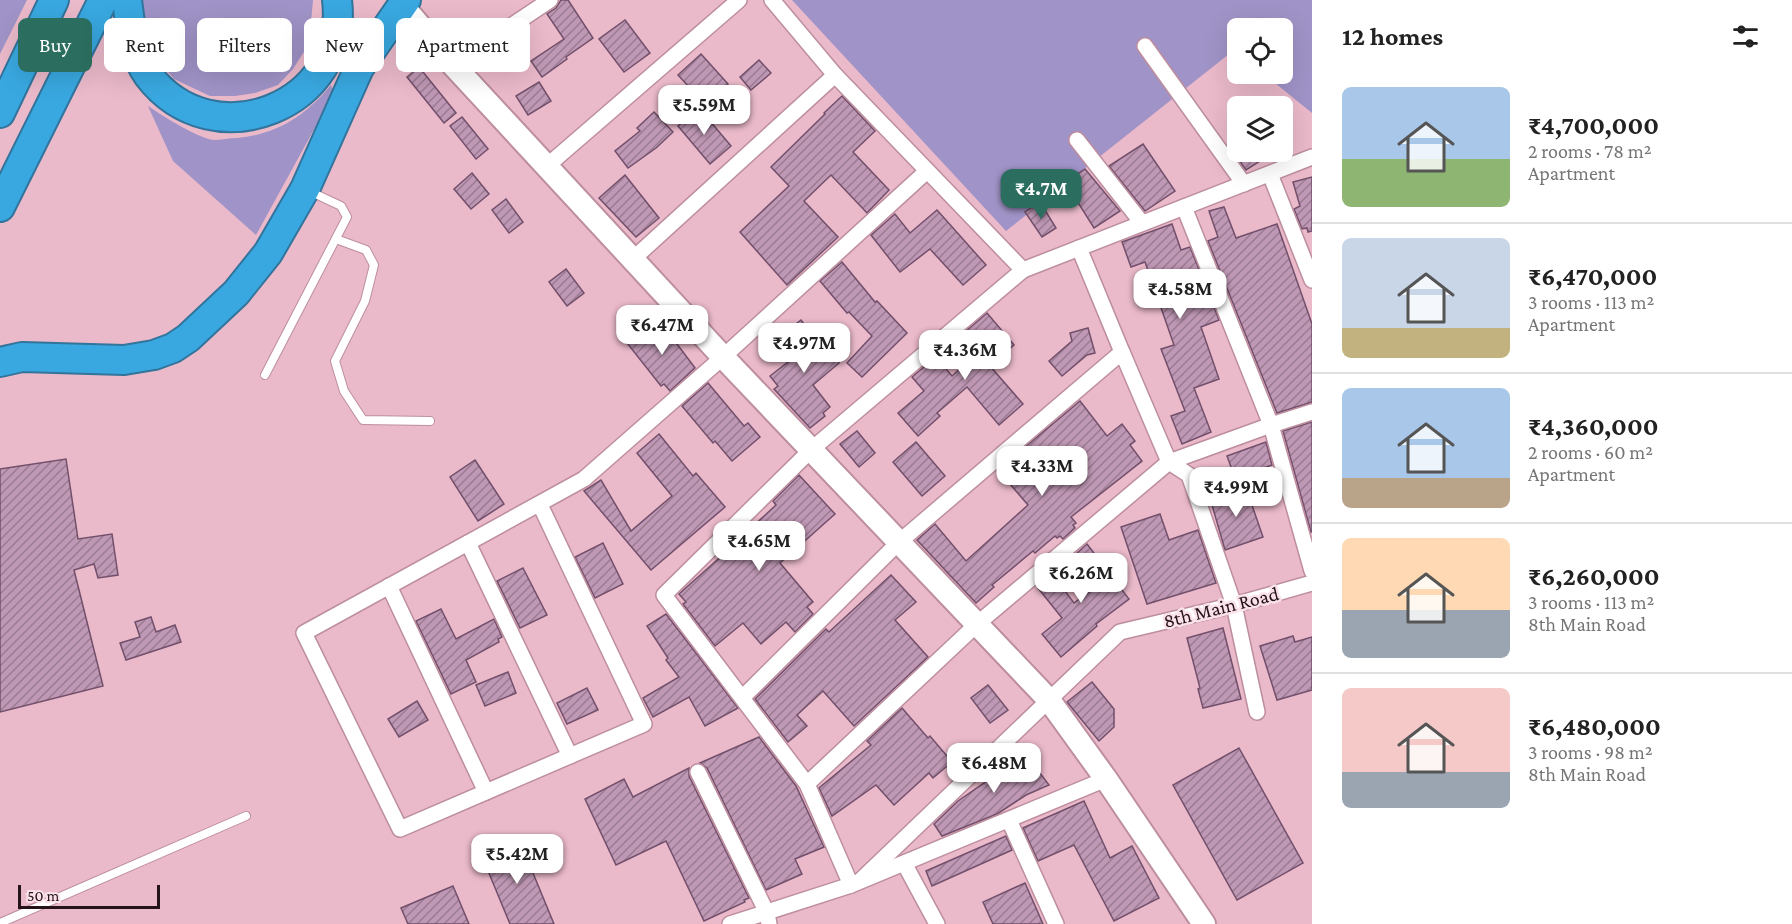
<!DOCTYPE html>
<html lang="en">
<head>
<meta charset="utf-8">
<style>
	body { margin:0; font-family:"Crimson Pro",serif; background:#f6f6f6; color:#222; height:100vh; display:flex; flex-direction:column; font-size:22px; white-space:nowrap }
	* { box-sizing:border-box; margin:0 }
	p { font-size:20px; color:#767676 }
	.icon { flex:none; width:33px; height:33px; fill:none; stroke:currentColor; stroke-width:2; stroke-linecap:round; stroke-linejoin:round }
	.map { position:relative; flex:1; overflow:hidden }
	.sheet { display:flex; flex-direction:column; background:#fff; width:480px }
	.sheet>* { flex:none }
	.banner { position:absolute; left:18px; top:18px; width:570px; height:54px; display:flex; gap:12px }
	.fabs { position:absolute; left:1227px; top:18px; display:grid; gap:12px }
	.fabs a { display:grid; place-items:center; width:66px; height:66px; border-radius:9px; background:#fff; box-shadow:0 6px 24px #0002; font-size:30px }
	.scale { position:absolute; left:18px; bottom:15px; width:142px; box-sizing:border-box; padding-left:6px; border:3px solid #25131a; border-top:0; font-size:16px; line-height:21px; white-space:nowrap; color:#25131a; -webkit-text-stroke:4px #fbe2ea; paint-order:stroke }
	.price { position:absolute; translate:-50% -51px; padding:0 14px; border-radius:12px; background:#fff; color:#222; font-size:20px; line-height:39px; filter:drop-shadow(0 2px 3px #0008) }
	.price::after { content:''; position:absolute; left:50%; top:36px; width:18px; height:14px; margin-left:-9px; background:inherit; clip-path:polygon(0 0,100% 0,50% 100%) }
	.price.on { background:#2b6d5e; color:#fff }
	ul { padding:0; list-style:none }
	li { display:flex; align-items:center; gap:18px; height:150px; padding:0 30px }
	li+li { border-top:2px solid #e0e0e0 }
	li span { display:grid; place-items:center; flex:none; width:168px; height:120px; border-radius:9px; color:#555 }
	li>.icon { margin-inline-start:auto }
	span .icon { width:72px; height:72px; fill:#fffc; stroke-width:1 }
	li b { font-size:26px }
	h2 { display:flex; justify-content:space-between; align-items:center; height:72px; padding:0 30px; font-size:26px }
	.chip { padding:0 21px; border-radius:9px; background:#fff; box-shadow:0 6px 24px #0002; font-size:21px; line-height:54px }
	.chip.on { background:#2b6d5e; color:#fff }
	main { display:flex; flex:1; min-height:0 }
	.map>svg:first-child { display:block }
	.grass { fill:#a093c7 }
	.building { fill:url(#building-hatch); stroke:#724f6a; stroke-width:1.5 }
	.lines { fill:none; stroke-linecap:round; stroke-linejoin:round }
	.lane-casing { stroke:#bd8e9f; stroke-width:10 }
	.street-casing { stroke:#bd8e9f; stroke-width:18 }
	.secondary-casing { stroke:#bd8e9f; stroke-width:26 }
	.highway-casing { stroke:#32749b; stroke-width:32 }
	.lane { stroke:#fff; stroke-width:8 }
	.street { stroke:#fff; stroke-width:15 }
	.secondary { stroke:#fff; stroke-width:22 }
	.highway { stroke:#39a8e0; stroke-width:28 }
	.labels { text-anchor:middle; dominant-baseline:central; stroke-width:5; stroke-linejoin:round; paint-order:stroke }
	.street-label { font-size:20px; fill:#25131a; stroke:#fbe2ea }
</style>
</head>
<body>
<main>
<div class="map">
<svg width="1312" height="924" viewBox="0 0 1312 924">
	<defs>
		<pattern id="building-hatch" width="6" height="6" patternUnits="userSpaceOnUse" patternTransform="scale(1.5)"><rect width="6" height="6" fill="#bf98b5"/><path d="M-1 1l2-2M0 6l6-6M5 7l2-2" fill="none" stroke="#9b7b92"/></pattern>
	</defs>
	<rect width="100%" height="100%" fill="#eab9ca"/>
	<!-- grass -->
	<g class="grass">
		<polygon points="0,0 27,0 0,54"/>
		<polygon points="142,0 313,0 309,44 293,69 278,85 255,93 235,96 210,96 174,79 159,61 144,32"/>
		<polygon points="792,0 1312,0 1312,113 1264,74 1282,74 1282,28 1238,28 1237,52 1234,50 1006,231"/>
		<path d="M331 85 334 93 256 235 173 161 148 106C163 116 197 138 214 140 221 140 230 138 237 138 278 134 305 116 331 85Z"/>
	</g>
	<!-- building -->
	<g class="building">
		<polygon points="561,0 568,0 593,38 566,57 567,59 542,77 531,61 564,39 547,14 556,8"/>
		<polygon points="625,20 650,53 624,72 599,39"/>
		<polygon points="701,54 728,84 702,108 689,94 692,90 678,75"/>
		<polygon points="759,60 771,73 751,90 740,77"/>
		<polygon points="419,67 456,113 444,123 407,77"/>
		<polygon points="539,82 551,101 528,115 516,96"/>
		<polygon points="842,96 875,131 853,152 889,190 867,213 831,175 804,201 838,237 787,285 740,232 789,186 771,167 825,114 824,113"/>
		<polygon points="699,108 731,146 710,164 678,126"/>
		<polygon points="654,112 673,132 656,148 628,168 615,151 640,131 637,128"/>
		<polygon points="462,117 488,149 476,159 450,126"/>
		<polygon points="1143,144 1175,191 1145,211 1109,166"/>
		<polygon points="1233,152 1274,152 1246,170"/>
		<polygon points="1085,169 1120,211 1094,228 1065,182"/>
		<polygon points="472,173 489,194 471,209 454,189"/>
		<polygon points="625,175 659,218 636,237 599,198"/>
		<polygon points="1312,177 1312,231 1308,232 1307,228 1302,229 1294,209 1300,206 1293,182"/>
		<polygon points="506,199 523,222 509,233 492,210"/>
		<polygon points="1040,202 1056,228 1042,237 1025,212"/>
		<polygon points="1224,207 1236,238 1277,224 1312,324 1312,402 1277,413 1208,241 1218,237 1209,211"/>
		<polygon points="937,210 986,265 963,285 930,249 900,272 871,235 895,214 910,233"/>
		<polygon points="1172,224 1181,250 1190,247 1219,320 1201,327 1219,379 1194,388 1211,432 1182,444 1171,416 1185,411 1161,349 1174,345 1145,262 1131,267 1122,242"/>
		<polygon points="842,262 875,302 877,301 907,333 862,377 847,363 872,336 849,312 847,313 820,281"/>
		<polygon points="566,269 584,293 567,306 549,282"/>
		<polygon points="987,313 1014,345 990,366 1023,404 999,425 967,387 937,413 940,416 918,436 898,413 924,391 912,377 936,357 952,376 980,351 964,333"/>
		<polygon points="659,320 695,368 670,391 664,384 661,386 627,343"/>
		<polygon points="801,320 821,348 824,345 839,363 813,385 830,407 823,413 825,416 810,428 774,389 778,386 770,376 793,358 778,338"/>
		<polygon points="1088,328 1095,353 1087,355 1062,376 1049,361 1072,341 1070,333"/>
		<polygon points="708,383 744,426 748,423 760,437 732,461 715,441 713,443 682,406"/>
		<polygon points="1080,401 1107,436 1122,424 1135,441 1130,445 1142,461 1071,517 1076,523 1073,525 1075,528 1063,539 1060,536 1057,538 1055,536 1035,553 1033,551 992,585 994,587 976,603 917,540 935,524 966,561 1028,505 998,470"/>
		<polygon points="1312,422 1312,532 1311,532 1283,431"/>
		<polygon points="857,431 875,453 859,467 840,444"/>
		<polygon points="659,434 693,476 696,473 725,507 651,570 584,491 601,480 631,531 672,496 637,453"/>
		<polygon points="916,442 945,476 922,496 893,462"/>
		<polygon points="1266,442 1272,465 1235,478 1227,456"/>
		<polygon points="66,459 78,539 112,534 118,575 98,578 94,564 74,570 103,686 0,712 0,469"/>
		<polygon points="475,460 504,504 478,521 450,477"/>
		<polygon points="799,475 835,514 780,563 813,602 807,607 813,614 795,632 786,622 761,644 743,623 715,646 683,604 686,602 679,594 726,552 724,549 745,529 748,531 776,505 773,501"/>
		<polygon points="1245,485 1263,537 1225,550 1210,498"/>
		<polygon points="1160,514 1169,540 1198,530 1216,583 1147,604 1121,527"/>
		<polygon points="603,543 623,584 595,598 575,557"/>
		<polygon points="1087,544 1129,599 1096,624 1097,626 1061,657 1042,634 1062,618 1038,588 1053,575 1074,603 1098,585 1075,555"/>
		<polygon points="523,568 547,615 520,628 497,581"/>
		<polygon points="891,575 916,602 895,620 928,657 854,726 823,691 797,715 807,726 788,742 755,699 826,629 829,632"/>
		<polygon points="441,609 456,639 494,619 502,637 498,639 499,642 466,660 476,682 451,694 416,621"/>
		<polygon points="666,614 738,708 705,726 689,697 653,717 643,698 679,677 666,660 668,658 647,626"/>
		<polygon points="151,617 156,632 175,625 181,642 126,660 120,643 140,637 135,622"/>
		<polygon points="1223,628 1241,699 1203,708 1198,689 1200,688 1187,638"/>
		<polygon points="1293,636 1295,642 1312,637 1312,690 1277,700 1260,646"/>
		<polygon points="508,672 516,693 485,706 476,685"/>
		<polygon points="1092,682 1114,709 1114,727 1099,741 1067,702"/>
		<polygon points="988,685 1008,710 990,723 971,698"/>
		<polygon points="587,688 598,710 567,724 557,703"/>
		<polygon points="417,701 428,720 399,737 388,719"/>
		<polygon points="902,708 928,738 930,736 952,762 933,778 929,773 894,805 876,785 832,816 819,788 871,745 867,741"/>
		<polygon points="759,737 796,786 824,847 795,859 802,874 766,890 707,768 700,763"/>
		<polygon points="1020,747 1049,785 1026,795 997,814 942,836 934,824 958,801 1004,769 999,763"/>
		<polygon points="1239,748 1303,863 1237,900 1173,785"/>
		<polygon points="689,768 689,776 749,898 744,900 745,902 704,921 666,841 616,865 585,799 624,779 633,797"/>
		<polygon points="1084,801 1110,858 1132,846 1159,898 1114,921 1074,845 1038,861 1023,828"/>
		<polygon points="1006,836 1012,850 932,886 926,871"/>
		<polygon points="519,839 554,924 510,924 481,854"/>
		<polygon points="1025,883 1043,924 993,924 983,902"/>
		<polygon points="453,886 469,924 408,924 401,908"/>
	</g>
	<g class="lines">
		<!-- lane casing -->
		<g class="lane-casing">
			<g id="lane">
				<polyline points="336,239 366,250 374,265 365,301 335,361 344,391 363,420 430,421"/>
				<polyline points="265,375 347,217 341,206 309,191"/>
				<polyline points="0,923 246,816"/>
			</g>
		</g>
		<!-- street casing -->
		<g class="street-casing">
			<g id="street">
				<polyline points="772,0 835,75 1023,270 812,449 664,595 807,784 851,885"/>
				<polyline points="1145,46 1244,184"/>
				<polyline points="453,65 550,0"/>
				<polyline points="1077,140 1142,223"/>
				<polyline points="547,166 739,0"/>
				<polyline points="1270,174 1312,280"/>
				<polyline points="1184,207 1271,425 1312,571"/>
				<polyline points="1079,248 1122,352"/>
				<polyline points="633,259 835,75"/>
				<polyline points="1023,270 1312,157"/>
				<polyline points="1169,462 1189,475 1234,605 1257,712"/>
				<polyline points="1169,462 1271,425 1312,412"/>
				<polyline points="543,511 644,724 400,829 304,633 584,479 723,357 927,171"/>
				<polyline points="468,543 570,756"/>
				<polyline points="389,586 486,792"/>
				<polyline points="743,697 898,543 1122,352 1169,462 976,625 807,784"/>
				<polyline points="698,772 767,913 769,924"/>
				<polyline points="1009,820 1056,924"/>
				<polyline points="904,863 937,924"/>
				<polyline points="861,880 1120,632 1234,605 1312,583"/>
				<polyline points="730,924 851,885 1106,779"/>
			</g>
		</g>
		<!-- secondary casing -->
		<g class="secondary-casing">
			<polyline id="secondary" points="402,5 453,65 723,357 1049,700 1106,779 1204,924"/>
		</g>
		<!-- highway casing -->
		<g class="highway-casing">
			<g id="highway">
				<path d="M127 0C130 24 133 54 148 75 213 161 350 105 337 0"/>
				<polyline points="0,113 54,0"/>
				<polyline points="0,207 103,0"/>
				<polyline points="0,362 22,357 124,360 154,355 173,348 188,338 236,293 268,253 305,189 359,68 406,0"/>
			</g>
		</g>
		<!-- lane -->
		<use href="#lane" class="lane"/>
		<!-- street -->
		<use href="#street" class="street"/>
		<!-- secondary -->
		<use href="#secondary" class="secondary"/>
		<!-- highway -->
		<use href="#highway" class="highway"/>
	</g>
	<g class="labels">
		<!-- street labels -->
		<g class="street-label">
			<text transform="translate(1221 607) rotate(-14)">8th Main Road</text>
		</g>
	</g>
</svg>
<div class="fabs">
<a><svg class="icon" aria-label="locate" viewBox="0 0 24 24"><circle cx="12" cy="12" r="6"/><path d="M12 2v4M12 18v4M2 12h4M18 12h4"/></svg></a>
<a><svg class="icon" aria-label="layers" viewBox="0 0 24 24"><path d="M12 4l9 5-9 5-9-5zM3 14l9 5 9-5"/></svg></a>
</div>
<div class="scale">50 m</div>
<b class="price" style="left:704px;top:136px">₹5.59M</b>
<b class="price on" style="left:1041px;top:220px">₹4.7M</b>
<b class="price" style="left:1180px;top:320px">₹4.58M</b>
<b class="price" style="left:662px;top:356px">₹6.47M</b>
<b class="price" style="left:804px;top:374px">₹4.97M</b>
<b class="price" style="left:965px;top:381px">₹4.36M</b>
<b class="price" style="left:1042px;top:497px">₹4.33M</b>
<b class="price" style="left:1236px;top:518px">₹4.99M</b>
<b class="price" style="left:759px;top:572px">₹4.65M</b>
<b class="price" style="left:1081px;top:604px">₹6.26M</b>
<b class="price" style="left:994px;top:794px">₹6.48M</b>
<b class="price" style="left:517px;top:885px">₹5.42M</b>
<div class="banner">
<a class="chip on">Buy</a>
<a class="chip">Rent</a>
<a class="chip">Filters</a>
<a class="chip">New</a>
<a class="chip">Apartment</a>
</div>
</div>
<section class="sheet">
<h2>12 homes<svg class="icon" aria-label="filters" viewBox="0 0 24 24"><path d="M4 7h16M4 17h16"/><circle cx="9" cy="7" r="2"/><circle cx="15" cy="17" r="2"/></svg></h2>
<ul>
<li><span style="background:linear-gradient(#a9c7e8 60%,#8fb573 0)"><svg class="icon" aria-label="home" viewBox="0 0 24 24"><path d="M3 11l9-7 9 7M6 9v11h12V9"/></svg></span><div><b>₹4,700,000</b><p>2 rooms · 78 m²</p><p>Apartment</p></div></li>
<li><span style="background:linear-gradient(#c9d6e8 75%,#c2b280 0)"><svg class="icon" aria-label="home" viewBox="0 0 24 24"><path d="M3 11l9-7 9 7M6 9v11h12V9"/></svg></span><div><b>₹6,470,000</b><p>3 rooms · 113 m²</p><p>Apartment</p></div></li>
<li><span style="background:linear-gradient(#a9c7e8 75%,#b9a48a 0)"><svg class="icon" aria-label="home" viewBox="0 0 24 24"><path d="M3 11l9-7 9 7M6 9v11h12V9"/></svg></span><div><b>₹4,360,000</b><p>2 rooms · 60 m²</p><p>Apartment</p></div></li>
<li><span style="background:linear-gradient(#ffd9b3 60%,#9aa5b1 0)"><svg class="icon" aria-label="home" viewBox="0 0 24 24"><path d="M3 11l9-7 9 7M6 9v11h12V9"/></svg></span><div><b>₹6,260,000</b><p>3 rooms · 113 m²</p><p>8th Main Road</p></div></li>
<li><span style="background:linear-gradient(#f6c9c9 70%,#9aa5b1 0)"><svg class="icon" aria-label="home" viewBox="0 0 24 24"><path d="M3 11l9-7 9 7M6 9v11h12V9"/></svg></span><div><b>₹6,480,000</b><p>3 rooms · 98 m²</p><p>8th Main Road</p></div></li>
</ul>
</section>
</main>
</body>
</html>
